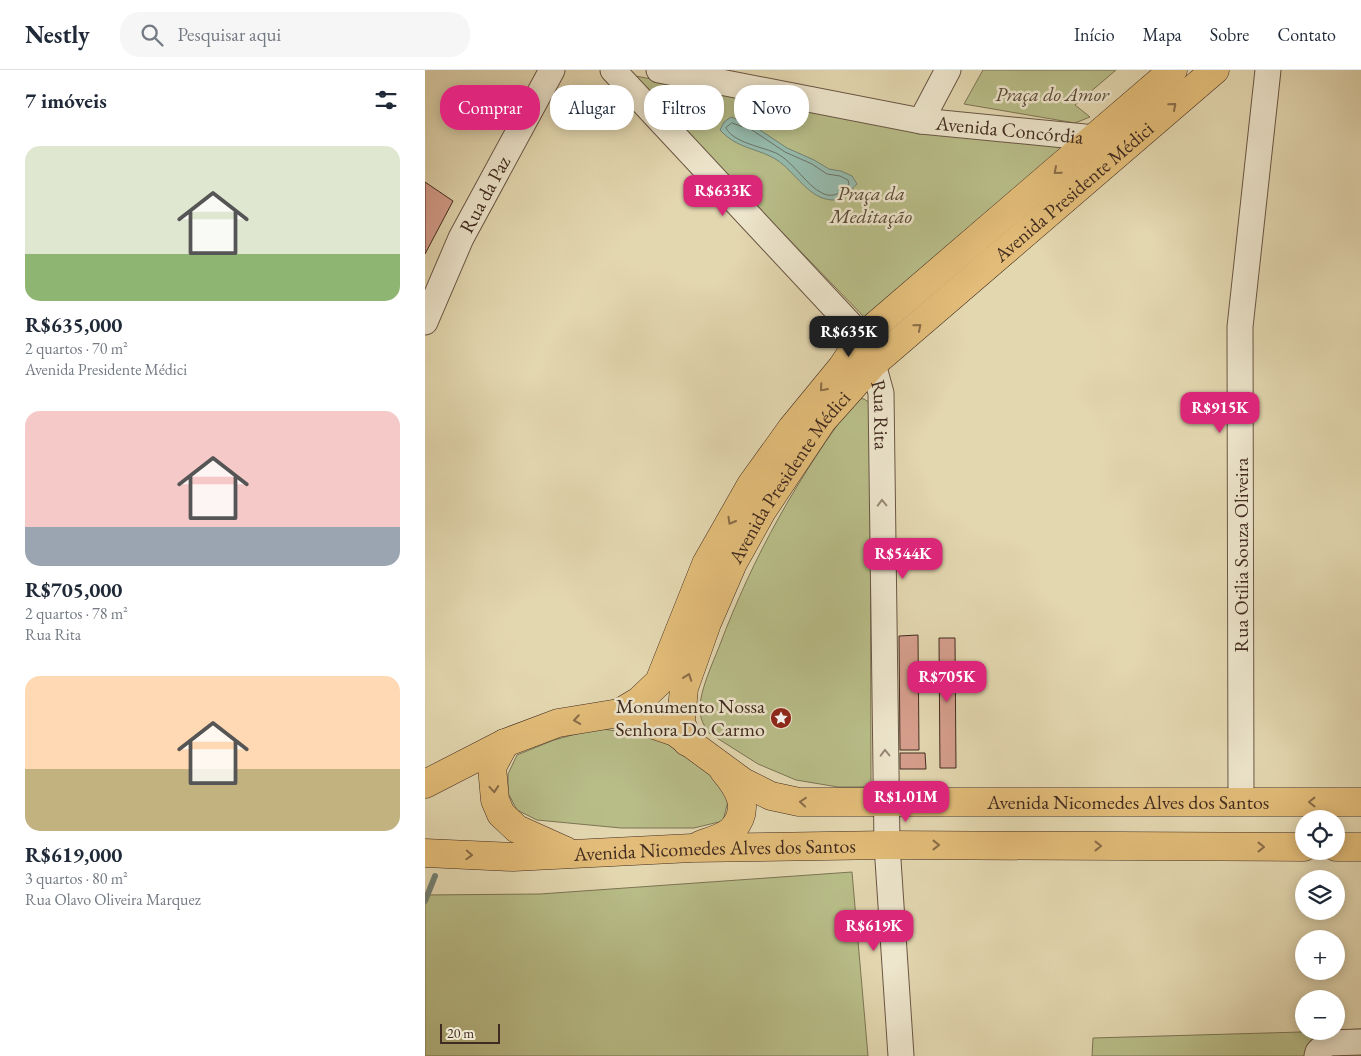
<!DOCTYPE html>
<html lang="pt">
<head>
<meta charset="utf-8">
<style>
	body { margin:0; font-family:"EB Garamond",serif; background:#f6f6f7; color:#1f2937; height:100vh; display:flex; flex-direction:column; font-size:19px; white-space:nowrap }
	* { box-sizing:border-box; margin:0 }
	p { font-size:16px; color:#747a83 }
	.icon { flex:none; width:28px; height:28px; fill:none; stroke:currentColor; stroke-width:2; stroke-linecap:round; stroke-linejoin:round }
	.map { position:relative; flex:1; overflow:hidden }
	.side { display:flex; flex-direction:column; background:#fff; width:425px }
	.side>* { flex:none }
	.top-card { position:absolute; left:15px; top:15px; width:475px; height:45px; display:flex; gap:10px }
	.controls { position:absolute; left:870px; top:740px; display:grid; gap:10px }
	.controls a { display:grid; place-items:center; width:50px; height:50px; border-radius:50%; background:#fff; box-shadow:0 2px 12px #0003; font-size:25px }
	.scale { position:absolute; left:15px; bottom:12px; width:60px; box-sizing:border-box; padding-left:5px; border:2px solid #412b20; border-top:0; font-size:14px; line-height:18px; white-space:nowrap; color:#412b20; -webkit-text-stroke:4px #ede5cc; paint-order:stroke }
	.price { position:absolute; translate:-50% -42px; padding:0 11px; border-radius:10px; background:#db2777; color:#fff; font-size:16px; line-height:32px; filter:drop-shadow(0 1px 2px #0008) }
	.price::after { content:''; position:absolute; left:50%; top:30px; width:15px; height:11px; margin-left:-8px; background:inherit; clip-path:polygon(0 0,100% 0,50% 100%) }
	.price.selected { background:#222; color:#fff }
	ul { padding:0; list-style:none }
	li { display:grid; align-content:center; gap:10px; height:265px; padding:0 25px }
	li span { display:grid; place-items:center; height:155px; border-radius:15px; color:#555 }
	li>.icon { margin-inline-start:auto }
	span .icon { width:90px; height:90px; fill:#fffc; stroke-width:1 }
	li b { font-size:21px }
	h2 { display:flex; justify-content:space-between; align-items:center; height:60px; padding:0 25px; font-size:21px }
	.pill { padding:0 18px; border-radius:20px; background:#fff; box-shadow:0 2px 12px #0003; font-size:18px; line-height:45px }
	.pill.selected { background:#db2777; color:#fff }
	header { display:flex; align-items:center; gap:30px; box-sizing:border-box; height:70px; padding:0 25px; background:#fff; border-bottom:1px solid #e0e1e3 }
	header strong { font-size:24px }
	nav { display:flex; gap:28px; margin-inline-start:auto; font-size:18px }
	.search { width:350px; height:45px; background:#f6f6f7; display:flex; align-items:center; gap:12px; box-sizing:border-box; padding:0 18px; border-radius:20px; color:#747a83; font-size:19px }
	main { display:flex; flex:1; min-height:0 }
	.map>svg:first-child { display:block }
	.green { fill:#b8bd88; stroke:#7c7454 }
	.water { fill:#95baac; stroke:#738174 }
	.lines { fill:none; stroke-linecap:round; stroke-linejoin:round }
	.shore { stroke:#6b7266; stroke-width:1 }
	.stream { stroke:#738174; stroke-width:6 }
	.building { fill:#d59e8c; stroke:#412b20 }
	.minor-casing { stroke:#6a5644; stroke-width:27 }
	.major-casing { stroke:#412b20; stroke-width:29 }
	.minor { stroke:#ede5cc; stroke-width:25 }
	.major { stroke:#e2bc78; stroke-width:28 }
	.oneway { stroke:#896c48 }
	.oneway2 { stroke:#978876 }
	.labels { text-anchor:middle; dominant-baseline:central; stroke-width:5; stroke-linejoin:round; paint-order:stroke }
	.park-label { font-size:20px; font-style:italic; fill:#594835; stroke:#ede5cc }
	.street-label { font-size:20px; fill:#412b20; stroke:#ede5cc }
	.poi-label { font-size:20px; fill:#412b20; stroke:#ede5cc; text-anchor:end }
</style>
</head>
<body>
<header>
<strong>Nestly</strong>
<div class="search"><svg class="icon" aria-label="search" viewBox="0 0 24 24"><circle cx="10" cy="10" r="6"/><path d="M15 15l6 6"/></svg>Pesquisar aqui</div>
<nav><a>Início</a><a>Mapa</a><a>Sobre</a><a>Contato</a></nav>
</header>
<main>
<section class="side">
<h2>7 imóveis<svg class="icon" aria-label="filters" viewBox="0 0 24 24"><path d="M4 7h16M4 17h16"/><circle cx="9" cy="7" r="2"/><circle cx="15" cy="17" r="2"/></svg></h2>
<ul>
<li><span style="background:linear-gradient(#dfe7d0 70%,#8fb573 0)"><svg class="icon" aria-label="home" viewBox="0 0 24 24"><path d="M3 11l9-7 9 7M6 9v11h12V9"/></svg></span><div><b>R$635,000</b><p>2 quartos · 70 m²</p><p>Avenida Presidente Médici</p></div></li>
<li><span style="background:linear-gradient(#f6c9c9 75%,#9aa5b1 0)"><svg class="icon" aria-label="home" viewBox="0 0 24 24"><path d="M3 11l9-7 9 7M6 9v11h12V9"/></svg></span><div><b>R$705,000</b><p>2 quartos · 78 m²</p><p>Rua Rita</p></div></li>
<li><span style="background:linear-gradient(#ffd9b3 60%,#c2b280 0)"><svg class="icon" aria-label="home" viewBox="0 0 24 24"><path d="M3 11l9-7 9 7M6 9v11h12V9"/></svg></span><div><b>R$619,000</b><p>3 quartos · 80 m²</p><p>Rua Olavo Oliveira Marquez</p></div></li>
</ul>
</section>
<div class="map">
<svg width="936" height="986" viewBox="0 0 936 986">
	<rect width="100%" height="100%" fill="#e3d7b0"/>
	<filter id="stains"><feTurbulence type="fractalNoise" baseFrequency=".004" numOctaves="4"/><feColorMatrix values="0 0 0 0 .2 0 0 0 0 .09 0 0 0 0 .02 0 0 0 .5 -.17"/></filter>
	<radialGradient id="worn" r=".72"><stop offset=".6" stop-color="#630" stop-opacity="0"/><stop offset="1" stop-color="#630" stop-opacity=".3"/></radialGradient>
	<!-- green -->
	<g class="green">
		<polygon points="558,0 691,0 650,35 665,47 650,53 539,34"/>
		<polygon points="205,5 493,59 654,75 441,249"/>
		<path d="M432 328 439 329 445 333 446 717H413L371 710 333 694 284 663C279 656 275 649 275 639 274 623 288 592 294 577 329 484 373 407 432 328Z"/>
		<polygon points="173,658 237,669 302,717 303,731 298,751 269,758 196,758 112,750 92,740 83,723 83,704 92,685 129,670"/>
		<polygon points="427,802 443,986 0,986 0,825 115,824"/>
		<polygon points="936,959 936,986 667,986 668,968 911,961 911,960"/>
	</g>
	<!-- water -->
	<path class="water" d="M306 47 329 56 362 78 389 90 404 99 416 101 427 106 432 114C425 120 417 131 407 130 384 129 370 102 352 90 333 78 312 79 295 60L299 52Z"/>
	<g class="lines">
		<!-- shore -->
		<path class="shore" d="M307 53 327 60 360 82 387 94 402 104 415 106 423 110 424 114C418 122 408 129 397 123 382 116 369 93 353 84 339 77 308 73 301 58Z"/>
		<!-- stream -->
		<polyline class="stream" points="0,831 10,806"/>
	</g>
	<!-- building -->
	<g class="building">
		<polygon points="0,112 28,131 0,184"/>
		<polygon points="493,565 494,680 475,680 474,566"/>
		<polygon points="514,568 530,568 531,698 515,698"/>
		<polygon points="475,683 500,683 501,699 475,699"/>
	</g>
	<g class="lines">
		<!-- minor casing -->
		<g class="minor-casing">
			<g id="minor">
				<path id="s1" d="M188 0 437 267 448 294 456 323 462 775 476 986"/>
				<path id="s2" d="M234 0 496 51 670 68"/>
				<polyline points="496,51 523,0"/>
				<path id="s3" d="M0 252 36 168 127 0"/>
				<polyline points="816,732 815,257 843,0"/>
				<polyline points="892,986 893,982 902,973 936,972"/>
			</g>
		</g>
		<!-- major casing -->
		<g class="major-casing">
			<g id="major">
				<polyline points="194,643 214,631 234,612 281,494 326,415 367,358 417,297 437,267 748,0"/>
				<path id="s4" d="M262 672 256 651 259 618 282 553 308 493 337 441 397 351 448 294 790 0"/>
				<polyline points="80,673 67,697 70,730 76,744 92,759 141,781"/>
				<path id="s5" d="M0 714 80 673 133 653 194 643 250 662 318 712 346 726 374 732H936"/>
				<path d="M275 775C285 771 299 768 307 760 326 739 315 720 299 701"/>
				<polyline points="911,777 936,777"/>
				<path id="s6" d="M0 783 88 787 267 778 462 775 879 777"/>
			</g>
		</g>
		<!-- minor -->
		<use href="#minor" class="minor"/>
		<!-- major -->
		<use href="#major" class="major"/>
	</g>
	<!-- one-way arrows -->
	<defs><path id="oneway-chevron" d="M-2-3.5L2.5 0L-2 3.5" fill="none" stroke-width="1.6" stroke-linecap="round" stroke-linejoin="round" transform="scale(1.25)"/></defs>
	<g class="oneway">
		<use href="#oneway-chevron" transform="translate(748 36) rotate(-41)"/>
		<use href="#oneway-chevron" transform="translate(632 101) rotate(139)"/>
		<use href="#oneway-chevron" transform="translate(493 257) rotate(-40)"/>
		<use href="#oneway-chevron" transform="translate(398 318) rotate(131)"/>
		<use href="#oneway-chevron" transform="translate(306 451) rotate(120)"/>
		<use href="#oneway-chevron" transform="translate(263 607) rotate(-70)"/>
		<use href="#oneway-chevron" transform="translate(152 650) rotate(171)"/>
		<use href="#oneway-chevron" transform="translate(69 719) rotate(85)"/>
		<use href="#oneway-chevron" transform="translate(378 732) rotate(-175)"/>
		<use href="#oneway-chevron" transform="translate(887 732) rotate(-180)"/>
		<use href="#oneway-chevron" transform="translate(511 775)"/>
		<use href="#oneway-chevron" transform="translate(673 776)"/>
		<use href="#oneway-chevron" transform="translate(836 777)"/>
		<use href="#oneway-chevron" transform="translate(44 785) rotate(3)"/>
	</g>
	<g class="oneway2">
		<use href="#oneway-chevron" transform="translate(457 433) rotate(-91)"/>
		<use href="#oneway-chevron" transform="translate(460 683) rotate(-91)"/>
	</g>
	<!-- icons -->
	<defs>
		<g id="sight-disc" transform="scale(1.125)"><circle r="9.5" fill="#8f2418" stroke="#ede5cc"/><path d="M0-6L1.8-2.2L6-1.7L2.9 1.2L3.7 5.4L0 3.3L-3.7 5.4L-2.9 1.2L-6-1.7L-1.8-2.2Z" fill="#fff"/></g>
	</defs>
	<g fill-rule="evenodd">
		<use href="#sight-disc" x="356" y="648"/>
	</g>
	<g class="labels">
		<!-- park labels -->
		<g class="park-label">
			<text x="627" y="24">Praça do Amor</text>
			<text x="446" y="123">Praça da<tspan x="446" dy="23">Meditação</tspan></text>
		</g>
		<!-- street labels -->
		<g class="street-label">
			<text stroke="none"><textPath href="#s2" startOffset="356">Avenida Concórdia</textPath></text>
			<text stroke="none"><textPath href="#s4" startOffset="698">Avenida Presidente Médici</textPath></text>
			<text stroke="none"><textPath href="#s3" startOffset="141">Rua da Paz</textPath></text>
			<text stroke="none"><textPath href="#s1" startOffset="446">Rua Rita</textPath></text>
			<text stroke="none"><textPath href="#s4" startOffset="292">Avenida Presidente Médici</textPath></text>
			<text transform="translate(816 485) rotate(-90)">Rua Otilia Souza Oliveira</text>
			<text stroke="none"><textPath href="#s5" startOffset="741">Avenida Nicomedes Alves dos Santos</textPath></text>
			<text stroke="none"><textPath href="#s6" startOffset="290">Avenida Nicomedes Alves dos Santos</textPath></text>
		</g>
		<!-- poi labels -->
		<g class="poi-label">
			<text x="340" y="636">Monumento Nossa<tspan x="340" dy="23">Senhora Do Carmo</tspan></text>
		</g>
	</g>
	<rect width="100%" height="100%" filter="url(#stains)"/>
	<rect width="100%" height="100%" fill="url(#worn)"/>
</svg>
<div class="controls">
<a><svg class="icon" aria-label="locate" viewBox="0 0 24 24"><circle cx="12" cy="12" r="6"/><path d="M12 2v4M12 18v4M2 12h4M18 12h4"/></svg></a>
<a><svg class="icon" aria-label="layers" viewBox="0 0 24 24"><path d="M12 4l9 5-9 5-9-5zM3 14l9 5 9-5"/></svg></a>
<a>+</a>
<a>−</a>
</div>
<div class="scale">20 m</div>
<b class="price" style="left:298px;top:147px">R$633K</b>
<b class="price selected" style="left:424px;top:288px">R$635K</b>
<b class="price" style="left:795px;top:364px">R$915K</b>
<b class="price" style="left:478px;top:510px">R$544K</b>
<b class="price" style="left:522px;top:633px">R$705K</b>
<b class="price" style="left:481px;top:753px">R$1.01M</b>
<b class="price" style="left:449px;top:882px">R$619K</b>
<div class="top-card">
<a class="pill selected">Comprar</a>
<a class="pill">Alugar</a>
<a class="pill">Filtros</a>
<a class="pill">Novo</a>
</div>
</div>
</main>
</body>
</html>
